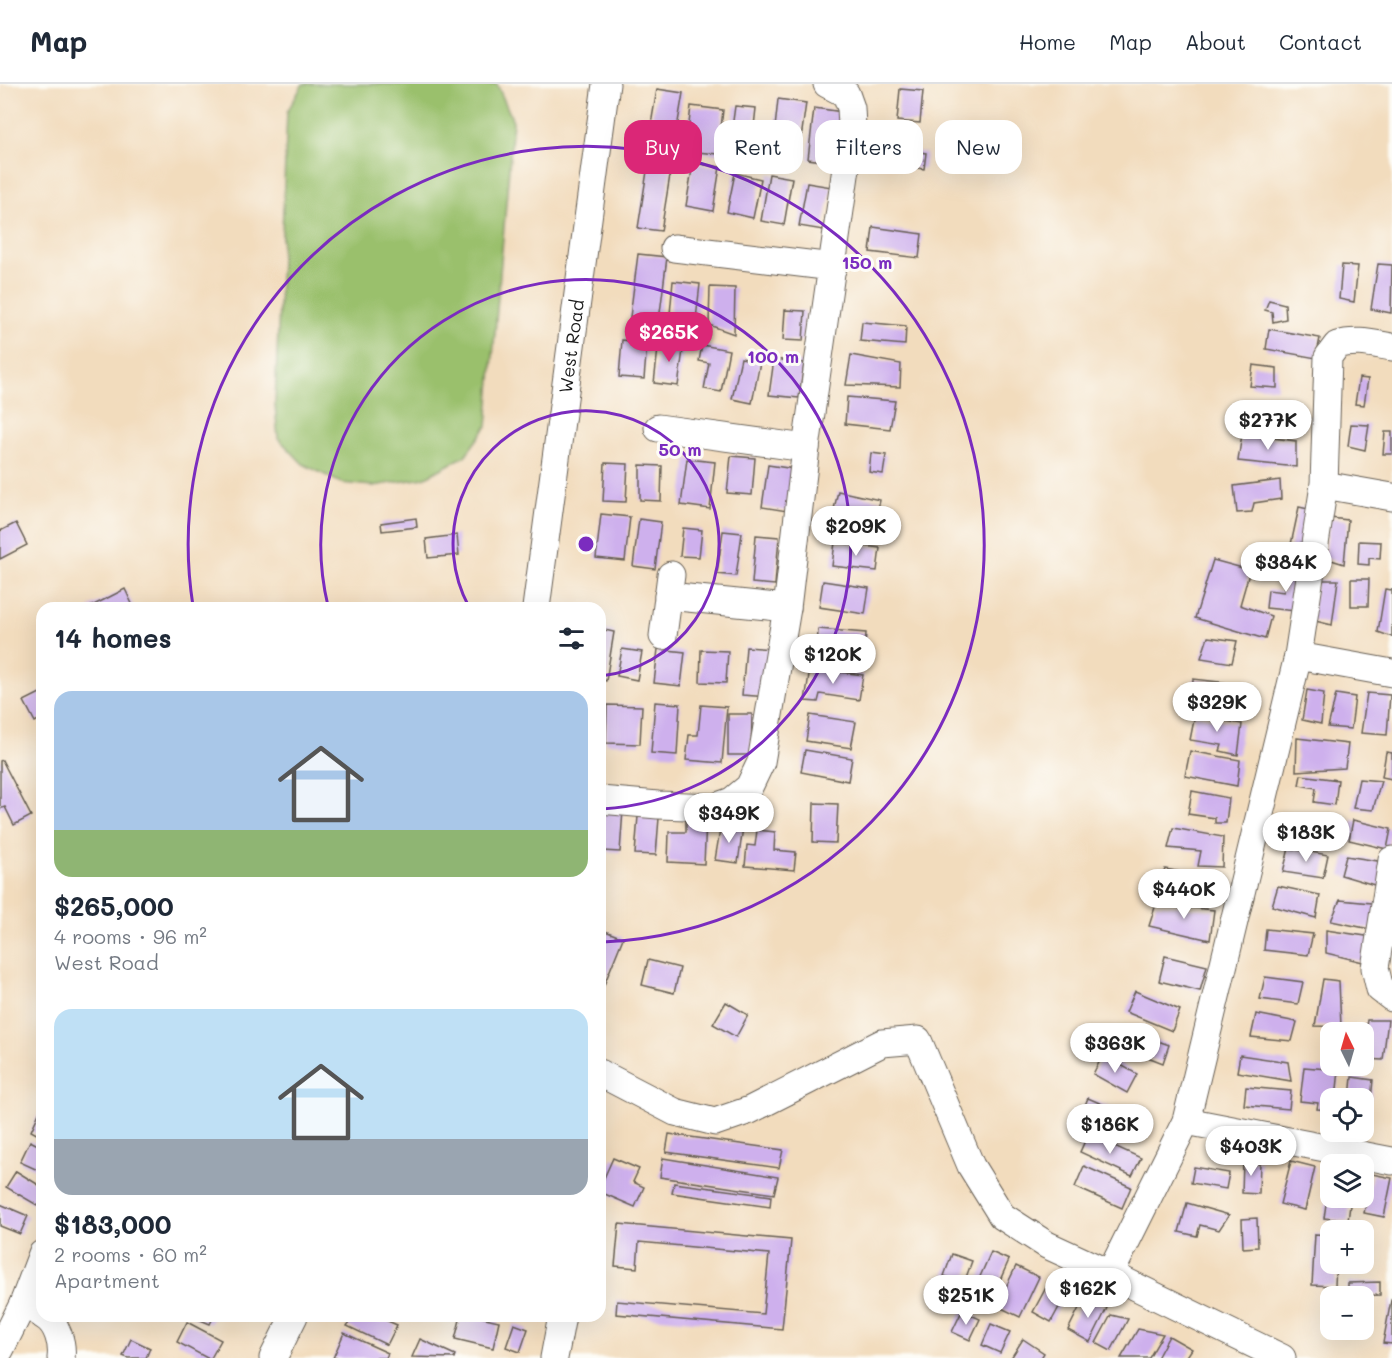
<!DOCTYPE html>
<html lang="en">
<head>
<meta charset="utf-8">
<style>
	body { margin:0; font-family:Mali,sans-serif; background:#f6f6f7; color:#1f2937; height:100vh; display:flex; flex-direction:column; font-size:22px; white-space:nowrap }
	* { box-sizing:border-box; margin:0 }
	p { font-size:20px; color:#747a83 }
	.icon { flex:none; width:33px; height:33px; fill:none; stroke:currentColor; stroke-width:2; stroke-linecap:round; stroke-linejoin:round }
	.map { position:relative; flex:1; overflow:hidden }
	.drawer { position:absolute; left:36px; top:518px; width:570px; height:720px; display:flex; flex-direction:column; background:#fff; border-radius:18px; box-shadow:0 6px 24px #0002 }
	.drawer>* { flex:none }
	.guide { position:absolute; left:624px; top:36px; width:570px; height:54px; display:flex; gap:12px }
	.needle { width:39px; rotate:355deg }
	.controls { position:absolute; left:1320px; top:938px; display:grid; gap:12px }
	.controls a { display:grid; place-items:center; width:54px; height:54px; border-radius:12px; background:#fff; box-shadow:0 6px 24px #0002; font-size:30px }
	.price { position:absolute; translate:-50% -51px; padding:0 14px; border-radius:21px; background:#fff; color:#222; font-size:20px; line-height:39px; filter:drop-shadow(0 2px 3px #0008) }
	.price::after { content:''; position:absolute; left:50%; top:36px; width:18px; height:14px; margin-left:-9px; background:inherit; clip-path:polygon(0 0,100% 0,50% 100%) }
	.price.active { background:#db2777; color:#fff }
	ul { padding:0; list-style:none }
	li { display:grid; align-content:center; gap:12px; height:318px; padding:0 18px }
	li span { display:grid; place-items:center; height:186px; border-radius:18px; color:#555 }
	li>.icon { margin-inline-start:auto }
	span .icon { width:108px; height:108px; fill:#fffc; stroke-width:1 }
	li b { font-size:26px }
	h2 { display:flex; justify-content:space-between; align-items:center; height:72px; padding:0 18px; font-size:26px }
	.pill { padding:0 21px; border-radius:18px; background:#fff; box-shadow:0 6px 24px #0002; font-size:21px; line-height:54px }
	.pill.active { background:#db2777; color:#fff }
	header { display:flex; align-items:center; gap:36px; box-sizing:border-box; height:84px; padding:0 30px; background:#fff; border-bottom:2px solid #e0e1e3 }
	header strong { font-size:28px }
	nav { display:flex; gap:33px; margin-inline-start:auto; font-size:21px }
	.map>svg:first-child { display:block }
	.green { fill:#9ac06c; stroke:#5b6e44; stroke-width:1.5 }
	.building { fill:#ceb0ed }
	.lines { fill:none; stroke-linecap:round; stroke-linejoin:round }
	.minor-casing { stroke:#675f54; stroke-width:29 }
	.minor { stroke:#fff; stroke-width:27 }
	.ring { fill:none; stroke:#7b2cbf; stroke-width:3 }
	.labels { text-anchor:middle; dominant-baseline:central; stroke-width:6; stroke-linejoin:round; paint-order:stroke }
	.street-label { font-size:18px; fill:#1c1c1c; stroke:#fdfcf7 }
	.centre { fill:#7b2cbf; stroke:#fdfcf7; stroke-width:3 }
	.ring-label { font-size:18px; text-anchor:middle; font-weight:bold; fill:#7b2cbf; stroke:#fdfcf7; stroke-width:6; stroke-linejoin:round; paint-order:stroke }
</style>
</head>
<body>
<header>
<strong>Map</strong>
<nav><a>Home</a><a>Map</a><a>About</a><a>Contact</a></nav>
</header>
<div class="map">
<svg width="1392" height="1274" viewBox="0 0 1392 1274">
	<rect width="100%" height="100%" fill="#fdfcf7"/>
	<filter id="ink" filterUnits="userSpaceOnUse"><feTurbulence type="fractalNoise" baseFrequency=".0167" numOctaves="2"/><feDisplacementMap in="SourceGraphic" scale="12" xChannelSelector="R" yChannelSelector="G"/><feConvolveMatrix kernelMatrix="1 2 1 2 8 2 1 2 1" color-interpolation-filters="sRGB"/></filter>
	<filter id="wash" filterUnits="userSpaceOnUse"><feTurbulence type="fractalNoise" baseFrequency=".008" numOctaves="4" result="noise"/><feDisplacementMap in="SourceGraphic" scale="24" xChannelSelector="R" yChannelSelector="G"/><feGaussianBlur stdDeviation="1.35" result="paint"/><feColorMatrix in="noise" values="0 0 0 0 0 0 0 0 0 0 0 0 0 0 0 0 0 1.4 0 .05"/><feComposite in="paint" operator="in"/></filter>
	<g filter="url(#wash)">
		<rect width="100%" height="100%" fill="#f2dcbd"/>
		<!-- green -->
		<polygon class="green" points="303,0 497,0 513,37 487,342 465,372 424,394 373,402 341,399 303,380 278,354 275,320 287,28"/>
		<g id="blocks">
			<!-- building -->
			<g class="building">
				<polygon points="657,5 683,9 674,62 648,58"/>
				<polygon points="900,5 923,7 920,39 897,37"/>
				<polygon points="778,15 806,19 798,76 772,73"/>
				<polygon points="691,22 723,26 718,70 686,67"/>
				<polygon points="735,22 756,24 752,61 730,59"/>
				<polygon points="814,24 843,28 837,79 808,75"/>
				<polygon points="889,64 926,69 924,85 887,80"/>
				<polygon points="693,79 720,83 713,127 686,122"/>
				<polygon points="648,81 671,85 661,147 638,144"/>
				<polygon points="735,89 761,95 753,134 727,128"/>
				<polygon points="769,90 792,94 784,141 761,137"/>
				<polygon points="807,99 832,103 823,146 799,142"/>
				<polygon points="873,143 922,150 919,174 870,168"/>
				<polygon points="638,170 667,173 659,237 630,233"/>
				<polygon points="1378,180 1392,181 1391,229 1371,225"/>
				<polygon points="1342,181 1358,182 1354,218 1339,215"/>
				<polygon points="673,197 700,200 695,244 669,241"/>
				<polygon points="710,203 735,204 734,250 709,241"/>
				<polygon points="1269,216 1285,220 1286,235 1273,238 1272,228 1265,226"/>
				<polygon points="785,226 805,227 803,257 783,256"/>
				<polygon points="862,238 906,242 905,261 860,257"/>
				<polygon points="1269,245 1320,254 1316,274 1266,265"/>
				<polygon points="622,256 647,259 644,295 619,293"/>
				<polygon points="659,256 684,259 678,302 654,299"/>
				<polygon points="702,261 729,266 721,308 704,305 709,279 699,277"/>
				<polygon points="851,271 901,280 900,303 846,301"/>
				<polygon points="741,274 760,278 752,319 732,315"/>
				<polygon points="774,275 804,279 799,314 769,311"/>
				<polygon points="1253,281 1277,284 1277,304 1250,302"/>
				<polygon points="1359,294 1368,295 1364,321 1355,320"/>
				<polygon points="847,313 895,317 890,345 845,340"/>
				<polygon points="1351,340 1369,341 1365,366 1348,362"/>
				<polygon points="1385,348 1392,348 1392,370 1383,370"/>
				<polygon points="1242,350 1296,357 1296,383 1238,377"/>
				<polygon points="871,369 886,371 883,390 869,388"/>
				<polygon points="731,372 755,374 752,411 727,409"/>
				<polygon points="687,375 715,378 710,425 681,421"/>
				<polygon points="605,379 628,380 626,418 603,417"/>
				<polygon points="640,381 662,382 661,417 640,416"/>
				<polygon points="768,381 794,385 787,427 762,423"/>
				<polygon points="1280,396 1281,415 1254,419 1252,428 1237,429 1234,402"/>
				<polygon points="838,407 880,416 875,440 853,435 852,443 831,439"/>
				<polygon points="1299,423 1313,426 1304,468 1290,465"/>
				<polygon points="601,430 630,433 625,477 596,474"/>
				<polygon points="416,434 417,443 382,447 381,439"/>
				<polygon points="1330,434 1348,436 1344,480 1325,474"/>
				<polygon points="639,435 661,438 655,485 633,482"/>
				<polygon points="16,439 27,461 0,475 0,447"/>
				<polygon points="683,444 702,446 699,473 680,472"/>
				<polygon points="723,447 742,449 736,492 717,490"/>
				<polygon points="457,451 459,471 428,474 426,455"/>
				<polygon points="756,451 779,453 775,501 752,499"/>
				<polygon points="1359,457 1381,458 1380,475 1369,474 1369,481 1358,480"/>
				<polygon points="835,458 880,464 877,487 832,482"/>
				<polygon points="1213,476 1250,486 1240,521 1271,532 1265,555 1195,534"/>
				<polygon points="1287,483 1301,485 1296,527 1266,524 1268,506 1284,508"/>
				<polygon points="1351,495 1369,495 1368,522 1351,522"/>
				<polygon points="1317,496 1338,496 1332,541 1311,536"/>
				<polygon points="823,497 869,504 865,530 819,523"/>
				<polygon points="125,505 134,524 88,524"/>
				<polygon points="1385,505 1392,506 1392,553 1378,548"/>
				<polygon points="600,545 614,548 606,597 600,596"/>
				<polygon points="818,545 866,549 864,576 850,580 826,579 827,568 817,567"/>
				<polygon points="1208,553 1237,557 1232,579 1201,574"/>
				<polygon points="746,563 774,565 769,613 742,611"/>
				<polygon points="622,565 642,568 637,596 617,592"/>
				<polygon points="658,565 685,568 681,602 654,599"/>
				<polygon points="701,566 728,567 726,599 700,598"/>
				<polygon points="810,584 863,591 859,616 820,610 818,618 805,617"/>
				<polygon points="1193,595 1245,601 1242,628 1192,616"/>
				<polygon points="1307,606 1324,609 1321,640 1302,636"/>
				<polygon points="42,608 42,634 35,638 24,617"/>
				<polygon points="1367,609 1390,611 1387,651 1361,649"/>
				<polygon points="1336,610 1355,613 1351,645 1328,643"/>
				<polygon points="655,618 680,620 677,671 651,669"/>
				<polygon points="607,621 642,622 640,660 606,659"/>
				<polygon points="701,621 727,623 722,679 686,676 689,651 698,651"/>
				<polygon points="728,630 752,630 751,671 728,671"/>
				<polygon points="810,631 856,638 851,664 806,657"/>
				<polygon points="1195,631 1242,640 1238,671 1220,667 1222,661 1190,656"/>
				<polygon points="1297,654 1348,660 1345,684 1296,687"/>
				<polygon points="805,666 852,674 848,697 801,688"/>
				<polygon points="1190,667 1240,676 1237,702 1185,692"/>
				<polygon points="1386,668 1392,669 1392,695 1382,693"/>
				<polygon points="2,676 31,732 14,741 5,723 0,725 0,677"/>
				<polygon points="1301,691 1338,696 1335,721 1314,718 1316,704 1299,701"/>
				<polygon points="1359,695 1381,697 1373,726 1353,724"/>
				<polygon points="1192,707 1229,714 1226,739 1215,739 1215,734 1188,730"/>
				<polygon points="814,719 838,720 836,759 813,758"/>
				<polygon points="604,725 623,726 620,768 602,767"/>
				<polygon points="638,732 659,734 656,771 635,770"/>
				<polygon points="1292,735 1329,738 1328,759 1290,755"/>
				<polygon points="686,736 706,737 704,780 668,778 669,748 686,748"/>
				<polygon points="1353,736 1391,745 1387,765 1349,756"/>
				<polygon points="721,740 743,743 738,779 715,776"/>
				<polygon points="1173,744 1223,753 1222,783 1198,782 1201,767 1168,764"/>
				<polygon points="757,746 775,748 774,766 796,768 794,786 745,782 747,761 755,762"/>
				<polygon points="1289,764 1328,771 1323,794 1283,788"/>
				<polygon points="1346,772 1384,778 1381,803 1341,791"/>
				<polygon points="1165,785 1213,794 1208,817 1158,804"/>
				<polygon points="1278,802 1320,811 1316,834 1272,822"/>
				<polygon points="1340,816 1381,820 1375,846 1331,837"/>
				<polygon points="1156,820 1214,826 1210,856 1149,842"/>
				<polygon points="600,845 623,854 600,911"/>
				<polygon points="1266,845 1313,850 1308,871 1264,866"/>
				<polygon points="1326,846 1372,853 1371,880 1326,869"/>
				<polygon points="1165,872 1207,882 1200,907 1159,897"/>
				<polygon points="648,876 680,884 674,909 642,901"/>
				<polygon points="1265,893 1303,898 1298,920 1260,915"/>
				<polygon points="1323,895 1339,897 1341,943 1315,942"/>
				<polygon points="1135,907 1180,926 1172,947 1126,928"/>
				<polygon points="726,918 748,931 736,953 713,940"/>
				<polygon points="1256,930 1297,938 1292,957 1251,953"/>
				<polygon points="1367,936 1388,936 1383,976 1364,975 1364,955"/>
				<polygon points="1128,946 1169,961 1163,979 1122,963"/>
				<polygon points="1103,971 1137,990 1127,1009 1093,990"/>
				<polygon points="1240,971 1288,978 1291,997 1237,988"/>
				<polygon points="1304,983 1339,986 1336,1014 1330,1014 1330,1026 1317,1025 1318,1019 1300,1017"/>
				<polygon points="1352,993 1373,996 1371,1016 1350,1014"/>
				<polygon points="1246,1003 1291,1007 1289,1025 1244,1021"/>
				<polygon points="1088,1014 1134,1034 1126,1052 1080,1033"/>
				<polygon points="40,1027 42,1028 42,1053 31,1047"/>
				<polygon points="669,1050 783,1066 779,1084 666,1068"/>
				<polygon points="1088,1050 1141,1074 1132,1092 1080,1068"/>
				<polygon points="30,1057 42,1063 42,1088 20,1078"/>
				<polygon points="613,1074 639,1085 633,1098 644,1103 635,1123 600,1108 600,1103"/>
				<polygon points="663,1074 778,1093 774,1110 660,1093"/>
				<polygon points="1243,1077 1260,1077 1259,1110 1242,1109"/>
				<polygon points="1291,1077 1315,1083 1305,1126 1280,1120"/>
				<polygon points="1084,1082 1131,1103 1122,1124 1075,1103"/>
				<polygon points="1194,1083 1229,1089 1226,1105 1191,1099"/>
				<polygon points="16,1087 42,1103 42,1124 6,1103"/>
				<polygon points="1372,1090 1392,1094 1384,1133 1364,1129"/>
				<polygon points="674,1099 771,1112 770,1123 672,1109"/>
				<polygon points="1329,1099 1330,1113 1351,1113 1348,1137 1324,1134"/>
				<polygon points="1187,1119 1229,1131 1219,1146 1200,1141 1197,1152 1179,1148"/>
				<polygon points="0,1120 28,1132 20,1150 0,1142"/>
				<polygon points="1257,1134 1258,1163 1243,1164 1242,1135"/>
				<polygon points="619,1140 791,1156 782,1245 616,1230 617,1217 763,1230 769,1170 639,1158 637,1184 615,1182"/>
				<polygon points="1315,1150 1330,1151 1330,1179 1336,1179 1335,1202 1312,1201"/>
				<polygon points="991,1168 1009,1176 992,1214 974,1206"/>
				<polygon points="952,1170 972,1177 964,1199 944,1192"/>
				<polygon points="1016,1182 1039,1193 1020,1233 997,1222"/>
				<polygon points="1049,1198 1067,1208 1051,1238 1033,1228"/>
				<polygon points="1380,1198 1380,1211 1348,1212 1348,1199"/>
				<polygon points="1085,1212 1107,1224 1090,1258 1068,1246"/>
				<polygon points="1391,1216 1392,1217 1392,1260 1383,1259"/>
				<polygon points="962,1227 980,1235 970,1256 952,1248"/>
				<polygon points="1111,1231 1128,1235 1111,1267 1096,1259"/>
				<polygon points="191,1232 214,1232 210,1240"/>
				<polygon points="353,1232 376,1232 397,1241 387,1261 347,1242"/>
				<polygon points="461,1232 476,1232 499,1237 493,1264 455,1255"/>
				<polygon points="187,1238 221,1256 211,1274 207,1274 177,1258"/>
				<polygon points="514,1240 528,1245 520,1268 506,1263"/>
				<polygon points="991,1240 1010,1248 1000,1269 982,1261"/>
				<polygon points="1138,1245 1163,1250 1149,1274 1121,1274"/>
				<polygon points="344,1249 388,1269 386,1274 333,1274"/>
				<polygon points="1169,1252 1192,1265 1186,1274 1157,1274"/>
				<polygon points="131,1255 150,1264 146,1274 128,1274 123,1272"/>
				<polygon points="420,1255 455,1271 454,1274 412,1273"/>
				<polygon points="1023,1255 1044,1269 1041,1274 1011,1274"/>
			</g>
		</g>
	</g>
	<g filter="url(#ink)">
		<use href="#blocks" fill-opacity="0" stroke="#675f54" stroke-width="1.5"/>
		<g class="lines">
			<!-- minor casing -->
			<g class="minor-casing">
				<g id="minor">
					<polyline points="674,164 833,183"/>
					<polyline points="658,344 806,364"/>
					<polyline points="1324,401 1392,413"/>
					<polyline points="668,512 787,524"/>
					<path id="s1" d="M536 524 606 0"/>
					<polyline points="663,552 671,491"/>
					<polyline points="1298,572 1392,589"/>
					<polyline points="600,716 658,721 715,723 732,717 749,703 761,678 787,524 806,364 852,42 851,24 846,10 827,0"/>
					<polyline points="1392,776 1375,884 1380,905 1392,914"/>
					<polyline points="600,989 675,1028 715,1038 750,1026 882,959 918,956 971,1082 1002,1132 1047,1161 1110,1190"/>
					<polyline points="1186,1037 1392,1077"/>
					<polyline points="23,1220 42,1170"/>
					<path d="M44 1232C57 1239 63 1260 61 1274"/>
					<polyline points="0,1266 23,1220 42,1230"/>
					<polyline points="273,1274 294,1232"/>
					<polyline points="554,1274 562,1232"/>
					<path d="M1282 1274 1110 1190 1186 1037 1298 572 1324 401 1328 273 1337 261C1356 255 1373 260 1392 263"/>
				</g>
			</g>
			<!-- minor -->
			<use href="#minor" class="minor"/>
		</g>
	</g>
	<!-- distance rings -->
	<g class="ring">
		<path d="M469 523A133 133 0 1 1 601 592"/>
		<path d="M328 522A265 265 0 1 1 602 725"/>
		<path d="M193 522A398 398 0 1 1 603 858"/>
	</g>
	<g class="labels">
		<!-- street labels -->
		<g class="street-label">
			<text stroke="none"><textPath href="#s1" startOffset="264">West Road</textPath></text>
		</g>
	</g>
	<circle cx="586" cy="460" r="9" class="centre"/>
	<g class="ring-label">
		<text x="867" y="185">150 m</text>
		<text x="773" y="279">100 m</text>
		<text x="680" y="372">50 m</text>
	</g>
</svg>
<div class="controls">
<a><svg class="needle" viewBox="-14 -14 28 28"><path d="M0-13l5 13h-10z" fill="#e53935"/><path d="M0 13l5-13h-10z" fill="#747a83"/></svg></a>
<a><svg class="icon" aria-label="locate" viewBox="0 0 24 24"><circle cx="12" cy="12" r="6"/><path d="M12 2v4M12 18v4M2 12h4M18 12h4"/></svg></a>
<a><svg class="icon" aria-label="layers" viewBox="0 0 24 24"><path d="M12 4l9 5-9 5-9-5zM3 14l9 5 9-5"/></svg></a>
<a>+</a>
<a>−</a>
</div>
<b class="price active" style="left:669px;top:279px">$265K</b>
<b class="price" style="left:1268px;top:367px">$277K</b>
<b class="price" style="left:856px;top:473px">$209K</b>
<b class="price" style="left:1286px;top:509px">$384K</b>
<b class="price" style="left:833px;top:601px">$120K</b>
<b class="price" style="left:1217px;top:649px">$329K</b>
<b class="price" style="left:729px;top:760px">$349K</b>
<b class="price" style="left:1306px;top:779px">$183K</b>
<b class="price" style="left:1184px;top:836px">$440K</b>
<b class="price" style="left:1115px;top:990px">$363K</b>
<b class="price" style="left:1110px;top:1071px">$186K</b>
<b class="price" style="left:1251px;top:1093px">$403K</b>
<b class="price" style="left:1088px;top:1235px">$162K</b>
<b class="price" style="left:966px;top:1242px">$251K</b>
<div class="guide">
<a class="pill active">Buy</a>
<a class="pill">Rent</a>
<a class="pill">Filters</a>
<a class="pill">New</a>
</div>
<section class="drawer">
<h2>14 homes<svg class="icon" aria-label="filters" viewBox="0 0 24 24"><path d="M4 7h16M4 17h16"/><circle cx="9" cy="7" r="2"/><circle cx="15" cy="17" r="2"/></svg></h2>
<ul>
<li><span style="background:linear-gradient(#a9c7e8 75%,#8fb573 0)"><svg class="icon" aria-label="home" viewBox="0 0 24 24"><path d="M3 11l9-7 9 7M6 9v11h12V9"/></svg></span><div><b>$265,000</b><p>4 rooms · 96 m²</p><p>West Road</p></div></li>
<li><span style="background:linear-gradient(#bfe0f5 70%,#9aa5b1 0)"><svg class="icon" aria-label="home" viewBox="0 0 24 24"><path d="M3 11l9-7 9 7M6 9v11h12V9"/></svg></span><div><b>$183,000</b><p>2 rooms · 60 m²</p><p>Apartment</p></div></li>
</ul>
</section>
</div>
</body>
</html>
